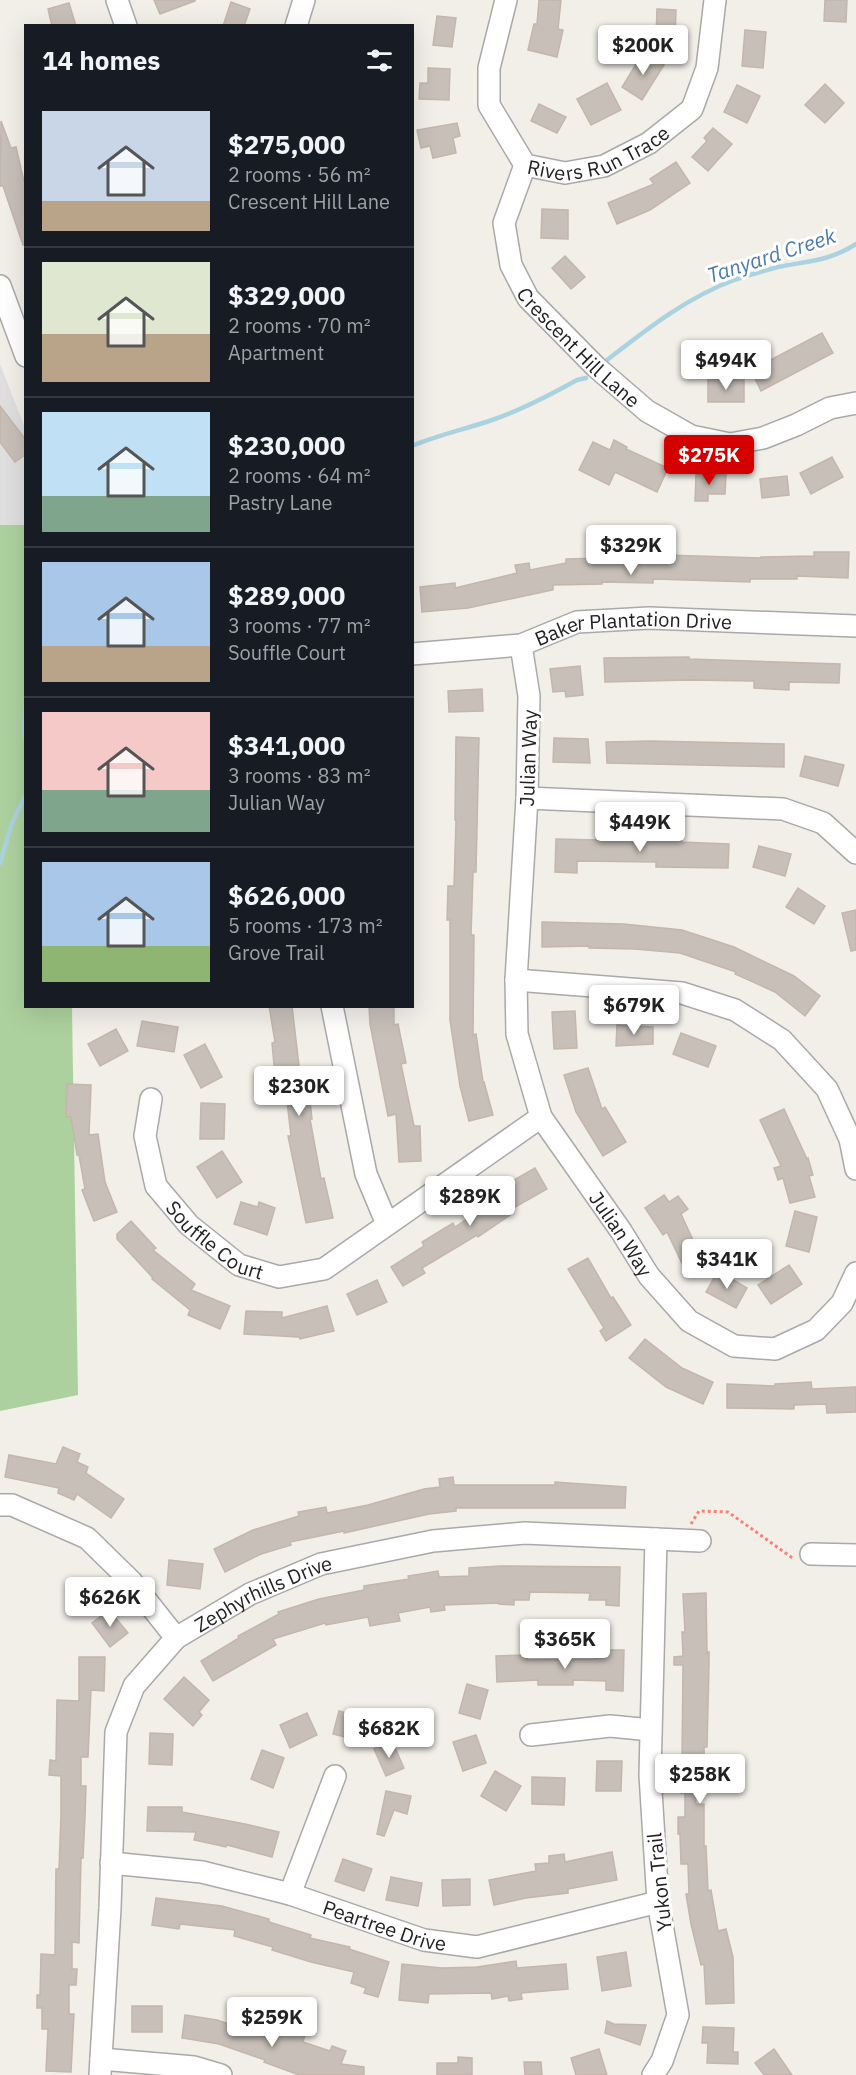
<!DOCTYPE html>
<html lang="en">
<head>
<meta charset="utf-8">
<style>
	body { margin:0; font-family:"IBM Plex Sans",sans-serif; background:#20242c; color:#f1f3f6; height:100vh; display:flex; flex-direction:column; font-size:22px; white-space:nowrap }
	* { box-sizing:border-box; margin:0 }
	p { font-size:20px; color:#9ea1a6 }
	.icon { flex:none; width:33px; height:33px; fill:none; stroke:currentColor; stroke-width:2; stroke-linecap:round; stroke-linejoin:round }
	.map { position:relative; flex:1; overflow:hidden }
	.details { position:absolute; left:24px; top:24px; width:390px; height:984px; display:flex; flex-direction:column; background:#171b24; border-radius:0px; box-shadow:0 6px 24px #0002 }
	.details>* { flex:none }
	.price { position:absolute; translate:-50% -51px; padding:0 14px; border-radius:6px; background:#fff; color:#222; font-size:20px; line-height:39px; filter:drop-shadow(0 2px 3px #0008) }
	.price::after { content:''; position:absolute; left:50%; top:36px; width:18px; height:14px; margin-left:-9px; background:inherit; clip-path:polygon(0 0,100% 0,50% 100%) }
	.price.active { background:#d40000; color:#fff }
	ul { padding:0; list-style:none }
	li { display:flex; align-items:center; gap:18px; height:150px; padding:0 18px }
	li+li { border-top:2px solid #363941 }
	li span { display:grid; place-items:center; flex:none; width:168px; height:120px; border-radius:0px; color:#555 }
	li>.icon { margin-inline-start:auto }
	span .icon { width:72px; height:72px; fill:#fffc; stroke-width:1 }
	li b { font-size:26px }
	h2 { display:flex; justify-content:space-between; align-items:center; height:72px; padding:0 18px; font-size:26px }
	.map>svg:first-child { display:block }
	.residential { fill:#e0dfdf }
	.forest { fill:#add19e }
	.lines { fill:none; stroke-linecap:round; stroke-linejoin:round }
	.stream { stroke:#aad3df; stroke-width:4.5 }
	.building { fill:#c7bfb8; stroke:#c4b6ab; stroke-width:1.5 }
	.minor-casing { stroke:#a9a9a9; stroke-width:24 }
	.path { stroke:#fa8072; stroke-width:3; stroke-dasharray:3 3; stroke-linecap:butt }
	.minor { stroke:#fff; stroke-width:21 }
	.labels { text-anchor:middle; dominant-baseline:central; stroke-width:6; stroke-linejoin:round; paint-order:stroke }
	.street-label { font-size:20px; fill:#222; stroke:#fff }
	.water-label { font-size:21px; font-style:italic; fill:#4a7aab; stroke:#fff }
</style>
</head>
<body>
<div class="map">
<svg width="856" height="2075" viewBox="0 0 856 2075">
	<rect width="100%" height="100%" fill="#f2efe9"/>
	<!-- residential -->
	<polygon class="residential" points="0,364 25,428 25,525 0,525"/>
	<!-- forest -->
	<polygon class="forest" points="0,525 25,525 26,1006 72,1007 78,1395 0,1411"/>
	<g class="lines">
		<!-- stream -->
		<g class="stream">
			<path d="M607 360C647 329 686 298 734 280 749 275 763 271 778 267 808 261 830 261 856 244"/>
			<path d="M412 446C438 435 466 429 492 420 522 410 550 395 577 380L586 378"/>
			<polyline points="26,699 24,732 26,741"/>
			<polyline points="0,863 12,823 26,794"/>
		</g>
	</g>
	<!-- building -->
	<g class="building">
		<polygon points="154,0 195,0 195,1 160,14"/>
		<polygon points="539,0 561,0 558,29 563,30 557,57 528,50 534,24 537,24"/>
		<polygon points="825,0 847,0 846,22 824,21"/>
		<polygon points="231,2 250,9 244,26 223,26"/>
		<polygon points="69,3 76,26 52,26 48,9"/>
		<polygon points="657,9 676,10 675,39 656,38"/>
		<polygon points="437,16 456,18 452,47 433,45"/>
		<polygon points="745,30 766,32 763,68 742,66"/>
		<polygon points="643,53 664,65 642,100 622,87"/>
		<polygon points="428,68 450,69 449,100 419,99 420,83 428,83"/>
		<polygon points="607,83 621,110 591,125 577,99"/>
		<polygon points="825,84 844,103 825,123 805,105"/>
		<polygon points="737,85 760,96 747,123 724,112"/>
		<polygon points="539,104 566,117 557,133 531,121"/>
		<polygon points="1,121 11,148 16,147 26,190 26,245 23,245 3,186 0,186"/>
		<polygon points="457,123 460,136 453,138 456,153 433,158 430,146 421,148 417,130"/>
		<polygon points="713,128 732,144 708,171 692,157 707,141 704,138"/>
		<polygon points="676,162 690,183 650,210 617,224 608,203 654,184 650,179"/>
		<polygon points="542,209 568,210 568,239 541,238"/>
		<polygon points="565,256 585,277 571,289 552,268"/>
		<polygon points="822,333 833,353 761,391 751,370"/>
		<polygon points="708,379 744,380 744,402 708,402"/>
		<polygon points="0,406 26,440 26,454 15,462 0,442"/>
		<polygon points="614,440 627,447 626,449 668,468 657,492 615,472 609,485 579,470 593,442 610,450"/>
		<polygon points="832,457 843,477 811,494 800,473"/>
		<polygon points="696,474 726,475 725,494 708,494 708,501 695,501"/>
		<polygon points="787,476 789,495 762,498 760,479"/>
		<polygon points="814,552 849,552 848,578 797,576 797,579 750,579 750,582 653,579 653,583 602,582 602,584 553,585 553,590 468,608 422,612 420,587 455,583 455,588 517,573 515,565 529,563 530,570 566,563 566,559 601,558 601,561 666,563 666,555 761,558 761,557 814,556"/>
		<polygon points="689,657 689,659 840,664 839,683 789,682 789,690 754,688 754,681 690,680 605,682 604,658"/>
		<polygon points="580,666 583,695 566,697 565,691 553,692 550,669"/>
		<polygon points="482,689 483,711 449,712 448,691"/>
		<polygon points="456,737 479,738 476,872 473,872 471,935 474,935 473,1035 476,1034 483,1082 484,1082 493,1115 469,1121 460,1086 450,1020 450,920 447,920 448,886 454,886 456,820 455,820"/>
		<polygon points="554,738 588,739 590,763 553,762"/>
		<polygon points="651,741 784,744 784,767 607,763 606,742"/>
		<polygon points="805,756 844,765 838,786 800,776"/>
		<polygon points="598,838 682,839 681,842 729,844 728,868 656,867 656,862 577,861 577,873 555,872 556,839 598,840"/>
		<polygon points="759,846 791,854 785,876 753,867"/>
		<polygon points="798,888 825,906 814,924 786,907"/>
		<polygon points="856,910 856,950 851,951 842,913"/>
		<polygon points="542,922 624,924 682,930 734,947 794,976 820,996 805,1016 775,992 735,974 736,972 680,953 635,949 589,948 589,946 542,947"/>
		<polygon points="269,1006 292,1006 301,1083 308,1083 312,1119 310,1119 321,1179 324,1178 333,1218 306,1223 288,1136 291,1136 284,1075 275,1076 272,1043 275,1042"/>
		<polygon points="369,1006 394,1006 394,1025 398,1024 406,1063 401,1064 414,1126 420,1126 421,1161 399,1162 396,1114 388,1116 370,1024"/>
		<polygon points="575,1011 577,1048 554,1049 552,1012"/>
		<polygon points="142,1021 178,1027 174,1052 137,1046"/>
		<polygon points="617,1025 653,1027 653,1044 616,1046"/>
		<polygon points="116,1029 128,1051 100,1066 88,1044"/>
		<polygon points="681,1033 716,1046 708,1067 673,1054"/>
		<polygon points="205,1044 222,1077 201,1088 184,1055"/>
		<polygon points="588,1068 602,1109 605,1107 626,1142 603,1156 576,1112 564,1075"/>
		<polygon points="67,1084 91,1085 89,1135 98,1134 105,1182 117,1212 94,1221 82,1190 85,1189 79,1155 77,1155 71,1117 66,1117"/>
		<polygon points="201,1103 225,1104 224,1139 200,1139"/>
		<polygon points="784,1109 807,1159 808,1158 813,1175 809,1176 815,1197 790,1203 783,1178 778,1180 774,1168 781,1166 760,1120"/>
		<polygon points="222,1151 242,1182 217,1198 197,1167"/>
		<polygon points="535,1168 547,1189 508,1211 510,1215 478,1237 477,1235 422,1268 425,1273 403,1286 391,1267 424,1246 422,1242 453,1223 455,1227 508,1191 505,1185"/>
		<polygon points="664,1195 669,1202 678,1196 688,1209 681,1214 706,1268 688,1276 667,1232 663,1235 645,1208"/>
		<polygon points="241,1202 258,1207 259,1202 275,1208 267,1235 234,1224"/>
		<polygon points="795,1211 817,1217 809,1252 786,1246"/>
		<polygon points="131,1221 156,1248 153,1250 195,1284 191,1290 230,1306 220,1329 188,1315 190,1310 152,1279 153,1278 117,1239 117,1234"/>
		<polygon points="588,1258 611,1298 613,1297 631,1325 606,1341 600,1331 604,1328 568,1269"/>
		<polygon points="789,1265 802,1284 771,1304 758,1285"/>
		<polygon points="718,1271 747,1288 736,1308 706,1292"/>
		<polygon points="377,1280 387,1302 357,1315 347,1294"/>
		<polygon points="327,1306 334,1331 300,1339 299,1337 244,1334 246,1311 282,1312 282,1318"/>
		<polygon points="645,1339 682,1368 713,1382 703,1404 666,1387 629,1358"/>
		<polygon points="811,1382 812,1389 856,1387 856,1412 827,1413 826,1404 794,1405 794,1409 727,1408 727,1384 775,1386 775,1384"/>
		<polygon points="63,1447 80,1454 77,1462 88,1467 86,1473 124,1499 111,1518 77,1494 74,1500 58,1493 59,1488 5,1477 9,1455 56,1464"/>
		<polygon points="453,1477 454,1485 555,1485 555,1482 626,1487 625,1508 456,1508 456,1511 429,1514 344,1533 344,1531 290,1542 291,1545 261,1554 225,1572 214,1549 253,1530 299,1516 298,1512 326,1507 327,1513 368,1505 424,1489 440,1487 439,1479"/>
		<polygon points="169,1560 203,1564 200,1589 167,1585"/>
		<polygon points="500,1566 620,1567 619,1606 606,1605 606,1600 589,1600 590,1593 530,1592 529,1600 514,1600 514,1605 499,1604 499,1603 444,1605 445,1610 431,1612 430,1607 398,1613 400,1621 370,1626 368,1617 326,1625 325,1623 273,1639 276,1645 213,1681 201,1661 239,1638 238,1636 279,1614 278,1612 319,1599 364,1590 364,1586 409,1579 408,1576 438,1571 439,1577 469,1576 469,1568"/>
		<polygon points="706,1593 707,1653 709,1652 709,1665 707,1747 704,1747 705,1779 695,1779 696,1804 704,1804 704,1846 706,1846 708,1891 711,1890 718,1931 726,1929 733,1957 734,2003 706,2004 704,1964 701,1965 691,1924 686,1894 689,1894 688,1864 681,1864 680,1834 678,1834 678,1817 685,1817 685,1793 681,1793 680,1758 682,1758 683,1665 674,1665 674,1657 683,1656 682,1632 685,1632 683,1594"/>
		<polygon points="109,1610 128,1633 110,1647 92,1623"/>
		<polygon points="595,1650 624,1650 623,1691 606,1690 606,1681 573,1680 573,1685 538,1685 538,1680 497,1682 496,1656 527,1655 527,1660 595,1659"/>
		<polygon points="79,1657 105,1657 104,1691 91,1690 88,1757 81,1757 81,1786 86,1786 85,1816 83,1858 81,1858 79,1943 72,1942 72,1969 77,1969 76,1985 69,1985 69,2014 74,2014 71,2072 46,2071 48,2029 42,2029 42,2008 37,2008 37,1995 40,1995 41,1954 55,1955 56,1869 59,1869 61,1815 61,1776 49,1775 50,1760 56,1761 57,1700 79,1701"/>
		<polygon points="184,1677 209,1700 199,1712 202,1715 193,1726 164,1699"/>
		<polygon points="467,1684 488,1690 480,1719 459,1713"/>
		<polygon points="339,1711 367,1718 361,1741 333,1734"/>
		<polygon points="307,1713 317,1735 290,1748 280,1725"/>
		<polygon points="150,1733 173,1734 172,1765 149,1764"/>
		<polygon points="476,1735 486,1763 463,1771 453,1742"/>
		<polygon points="392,1741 404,1768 386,1776 374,1749"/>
		<polygon points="262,1750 284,1758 273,1788 251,1779"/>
		<polygon points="597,1761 622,1761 621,1791 596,1791"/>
		<polygon points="495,1771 521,1786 506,1811 481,1796"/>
		<polygon points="532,1777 565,1778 564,1805 532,1804"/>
		<polygon points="386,1791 411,1796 407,1814 394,1810 384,1836 377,1834"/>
		<polygon points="148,1807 182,1807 182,1812 245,1824 279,1832 272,1857 227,1845 226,1847 194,1840 196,1832 147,1831"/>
		<polygon points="612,1852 617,1880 568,1889 568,1893 526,1898 494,1905 489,1880 536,1871 535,1864 549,1863 549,1856 564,1854 565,1862"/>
		<polygon points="343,1859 372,1869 364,1891 335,1881"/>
		<polygon points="391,1877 422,1883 418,1906 386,1900"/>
		<polygon points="470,1879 470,1905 443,1906 442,1880"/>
		<polygon points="156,1898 222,1906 269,1919 269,1922 311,1935 310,1938 350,1947 349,1949 389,1962 378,1997 364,1993 366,1988 351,1983 354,1972 311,1962 272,1950 273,1947 234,1936 235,1930 180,1924 179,1929 152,1925"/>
		<polygon points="626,1952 631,1986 602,1991 597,1957"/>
		<polygon points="516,1961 517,1968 566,1964 568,1989 521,1993 522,1999 509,2001 508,1996 492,1999 491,1993 429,1994 428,2003 399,2000 402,1964 442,1968 477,1967"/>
		<rect x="132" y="2006" width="30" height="26"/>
		<polygon points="185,2015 217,2020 272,2039 278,2025 305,2035 303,2042 330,2051 332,2046 346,2051 341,2064 364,2067 364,2075 299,2075 264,2062 265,2060 219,2044 182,2038"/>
		<polygon points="607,2021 614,2024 646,2025 640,2045 605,2033"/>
		<polygon points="703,2027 734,2028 733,2052 738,2052 738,2064 707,2063 708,2043 702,2043"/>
		<polygon points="599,2049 607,2075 576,2075 571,2058"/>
		<polygon points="774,2049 792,2075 764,2075 755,2063"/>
		<polygon points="458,2057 472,2058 472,2075 437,2075 437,2063 458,2063"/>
		<polygon points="524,2062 541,2062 542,2075 525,2075"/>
	</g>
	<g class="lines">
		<!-- minor casing -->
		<g class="minor-casing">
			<g id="minor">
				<polyline points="117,0 126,26"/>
				<path id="s1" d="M506 0 489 68V105L525 165 565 173 604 166 649 143 692 109 707 68 715 0"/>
				<polyline points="296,26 304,0"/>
				<path id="s2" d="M525 165 504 223 511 265 528 298 596 367 647 411 691 436 730 444 763 438 796 425 830 408 856 403"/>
				<polyline points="0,286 26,356"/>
				<path id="s3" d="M521 645 529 696 527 798 516 980 517 1034 541 1117 621 1231 649 1276 689 1321 734 1346 775 1349 816 1330 842 1303 856 1273"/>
				<path id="s4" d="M412 654 521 645 577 622 649 618 856 626"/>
				<polyline points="527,798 783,809 823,823 856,853"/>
				<polyline points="516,980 682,993 735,1010 782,1040 827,1089 850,1139 856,1169"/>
				<polyline points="332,1006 366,1174 387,1224"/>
				<path id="s5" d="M151 1099 145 1136 156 1186 189 1225 239 1265 279 1277 324 1269 541 1117"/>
				<polyline points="0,1505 12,1505 87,1538 131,1581 176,1638"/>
				<polyline points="811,1554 856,1555"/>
				<polyline points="531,1735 610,1726 651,1730"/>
				<path id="s6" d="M111 1863 202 1872 290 1894 424 1940 477 1947 658 1902"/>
				<polyline points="290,1894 335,1776"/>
				<polyline points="101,2059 194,2067 221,2075"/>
				<path id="s7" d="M100 2075 110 1908 116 1732 134 1686 176 1638 250 1594 321 1564 433 1541 525 1533 700 1541"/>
				<polyline points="653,2075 662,2061 678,2015 658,1902 650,1775 656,1539"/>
			</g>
		</g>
		<!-- path -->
		<polyline class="path" points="691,1524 699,1511 728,1512 794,1559"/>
		<!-- minor -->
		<use href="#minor" class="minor"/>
	</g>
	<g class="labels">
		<!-- street labels -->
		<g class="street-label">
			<text stroke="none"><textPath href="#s1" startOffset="255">Rivers Run Trace</textPath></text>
			<text stroke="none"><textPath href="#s2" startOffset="212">Crescent Hill Lane</textPath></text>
			<text stroke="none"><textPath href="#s4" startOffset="225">Baker Plantation Drive</textPath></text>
			<text transform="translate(528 758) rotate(-88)">Julian Way</text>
			<text stroke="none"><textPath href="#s3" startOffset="618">Julian Way</textPath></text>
			<text stroke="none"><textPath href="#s5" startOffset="170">Souffle Court</textPath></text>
			<text stroke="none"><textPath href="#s7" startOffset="555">Zephyrhills Drive</textPath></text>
			<text transform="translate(659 1882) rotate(-96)">Yukon Trail</text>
			<text stroke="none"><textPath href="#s6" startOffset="282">Peartree Drive</textPath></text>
		</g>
		<!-- water labels -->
		<g class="water-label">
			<text transform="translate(771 255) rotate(-18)">Tanyard Creek</text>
		</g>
	</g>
</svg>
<b class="price" style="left:643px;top:76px">$200K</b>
<b class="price" style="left:726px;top:391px">$494K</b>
<b class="price active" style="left:709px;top:486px">$275K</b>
<b class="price" style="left:631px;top:576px">$329K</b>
<b class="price" style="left:640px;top:853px">$449K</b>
<b class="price" style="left:634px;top:1036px">$679K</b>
<b class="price" style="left:299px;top:1117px">$230K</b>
<b class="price" style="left:470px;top:1227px">$289K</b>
<b class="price" style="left:727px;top:1290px">$341K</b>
<b class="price" style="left:110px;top:1628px">$626K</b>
<b class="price" style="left:565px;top:1670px">$365K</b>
<b class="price" style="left:389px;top:1759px">$682K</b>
<b class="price" style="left:700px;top:1805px">$258K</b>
<b class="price" style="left:272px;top:2048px">$259K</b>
<section class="details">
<h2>14 homes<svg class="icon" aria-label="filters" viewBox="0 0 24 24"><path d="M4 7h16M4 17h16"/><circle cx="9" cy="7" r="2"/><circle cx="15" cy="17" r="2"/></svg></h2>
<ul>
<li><span style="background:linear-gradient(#c9d6e8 75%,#b9a48a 0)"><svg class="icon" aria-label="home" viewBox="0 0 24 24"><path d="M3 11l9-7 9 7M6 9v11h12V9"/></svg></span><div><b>$275,000</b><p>2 rooms · 56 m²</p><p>Crescent Hill Lane</p></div></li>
<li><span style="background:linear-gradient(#dfe7d0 60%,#b9a48a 0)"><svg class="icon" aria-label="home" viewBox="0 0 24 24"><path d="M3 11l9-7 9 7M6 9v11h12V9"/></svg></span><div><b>$329,000</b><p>2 rooms · 70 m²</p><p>Apartment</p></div></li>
<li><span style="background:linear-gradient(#bfe0f5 70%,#7fa58c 0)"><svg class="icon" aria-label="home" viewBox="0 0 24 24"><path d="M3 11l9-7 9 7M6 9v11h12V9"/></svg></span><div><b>$230,000</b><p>2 rooms · 64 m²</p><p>Pastry Lane</p></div></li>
<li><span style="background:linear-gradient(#a9c7e8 70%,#b9a48a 0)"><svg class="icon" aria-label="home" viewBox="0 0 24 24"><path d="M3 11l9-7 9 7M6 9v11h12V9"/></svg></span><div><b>$289,000</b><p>3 rooms · 77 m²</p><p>Souffle Court</p></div></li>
<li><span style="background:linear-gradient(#f6c9c9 65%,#7fa58c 0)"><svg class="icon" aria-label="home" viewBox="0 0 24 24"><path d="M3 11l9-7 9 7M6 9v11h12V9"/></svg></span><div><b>$341,000</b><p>3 rooms · 83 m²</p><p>Julian Way</p></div></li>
<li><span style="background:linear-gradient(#a9c7e8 70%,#8fb573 0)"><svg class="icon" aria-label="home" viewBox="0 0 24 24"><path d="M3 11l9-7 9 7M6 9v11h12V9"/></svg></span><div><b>$626,000</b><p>5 rooms · 173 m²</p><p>Grove Trail</p></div></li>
</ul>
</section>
</div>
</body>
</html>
